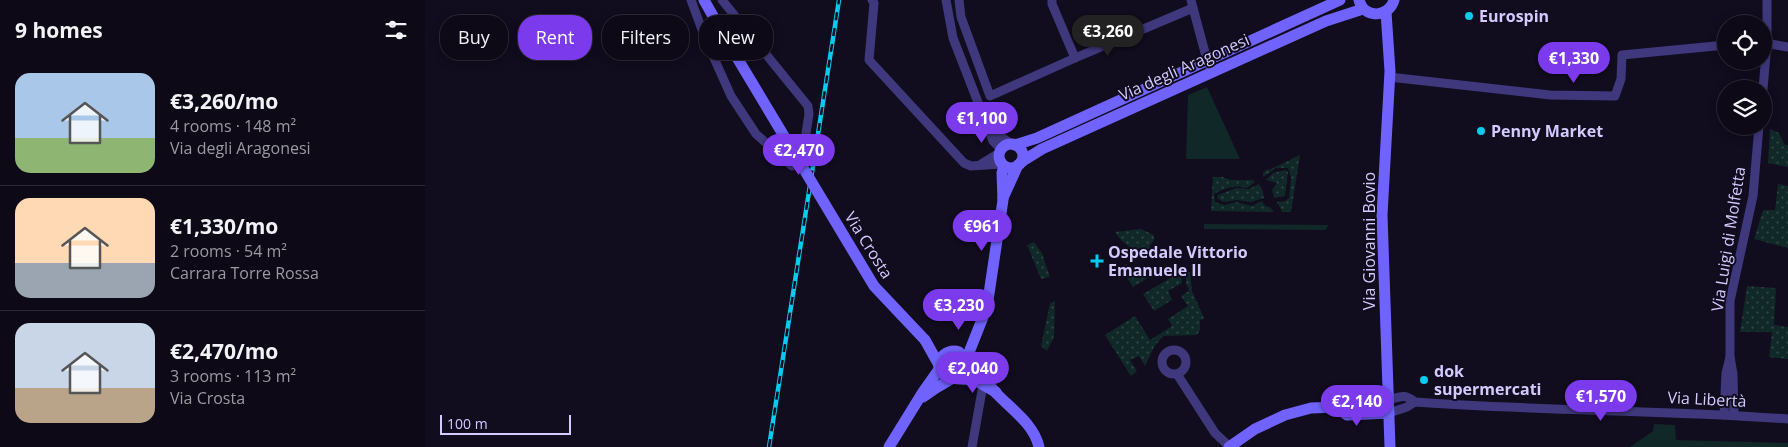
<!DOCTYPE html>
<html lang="en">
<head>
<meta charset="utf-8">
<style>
	body { margin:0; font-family:"Open Sans",sans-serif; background:#16121f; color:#f1f3f6; height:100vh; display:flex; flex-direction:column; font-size:19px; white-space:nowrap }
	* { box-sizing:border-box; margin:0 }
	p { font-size:16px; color:#9a9aa1 }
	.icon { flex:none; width:28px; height:28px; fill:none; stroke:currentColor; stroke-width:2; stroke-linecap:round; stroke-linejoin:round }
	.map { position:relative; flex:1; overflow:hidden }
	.side { display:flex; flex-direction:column; background:#0d0916; width:425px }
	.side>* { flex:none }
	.guide { position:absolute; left:15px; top:15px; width:475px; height:45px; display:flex; gap:10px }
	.fabs { position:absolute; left:1292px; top:15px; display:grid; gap:10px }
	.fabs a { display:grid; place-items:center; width:55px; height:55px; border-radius:50%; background:#0d0916; box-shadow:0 2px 12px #0003,0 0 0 1px #2d2a35; font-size:25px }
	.scale { position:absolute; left:15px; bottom:12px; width:131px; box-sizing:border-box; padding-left:5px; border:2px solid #d3cbfe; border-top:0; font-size:14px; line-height:18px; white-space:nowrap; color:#d3cbfe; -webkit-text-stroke:4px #110c1e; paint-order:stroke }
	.price { position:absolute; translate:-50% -42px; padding:0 11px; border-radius:18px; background:#7c3aed; color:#fff; font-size:16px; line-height:32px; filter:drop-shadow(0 1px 2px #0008) }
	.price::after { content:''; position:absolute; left:50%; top:30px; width:15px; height:11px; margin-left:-8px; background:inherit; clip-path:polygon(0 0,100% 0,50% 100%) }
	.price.active { background:#222; color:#fff }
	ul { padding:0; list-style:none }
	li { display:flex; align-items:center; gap:15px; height:125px; padding:0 15px }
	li+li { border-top:1px solid #2d2a35 }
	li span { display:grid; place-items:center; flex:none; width:140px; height:100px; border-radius:15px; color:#555 }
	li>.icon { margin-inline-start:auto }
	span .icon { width:60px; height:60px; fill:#fffc; stroke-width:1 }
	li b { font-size:21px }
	h2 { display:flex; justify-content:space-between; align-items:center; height:60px; padding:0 15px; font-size:21px }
	.pill { padding:0 18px; border-radius:20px; background:#0d0916; box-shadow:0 2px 12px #0003,0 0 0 1px #2d2a35; font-size:18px; line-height:45px }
	.pill.active { background:#7c3aed; color:#fff }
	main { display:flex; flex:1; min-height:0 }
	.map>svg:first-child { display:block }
	.grass { fill:#102828 }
	.garden { fill:url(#garden-dots) }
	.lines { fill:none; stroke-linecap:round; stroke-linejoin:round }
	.street { stroke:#3f387d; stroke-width:9 }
	.secondary { stroke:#7063fd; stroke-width:11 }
	.rail-casing { stroke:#04ccf1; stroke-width:4.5 }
	.rail { stroke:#110c1e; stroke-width:2.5; stroke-dasharray:8; stroke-linecap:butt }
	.secondary-bridge { stroke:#7063fd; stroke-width:11 }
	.poi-dot { fill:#04ccf1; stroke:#110c1e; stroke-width:2 }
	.labels { text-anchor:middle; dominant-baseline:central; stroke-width:4; stroke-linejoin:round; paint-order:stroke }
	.poi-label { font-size:16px; font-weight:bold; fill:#d3cbfe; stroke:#110c1e; text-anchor:start }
	.street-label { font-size:16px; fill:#d3cbfe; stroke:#110c1e }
</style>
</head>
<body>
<main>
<section class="side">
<h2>9 homes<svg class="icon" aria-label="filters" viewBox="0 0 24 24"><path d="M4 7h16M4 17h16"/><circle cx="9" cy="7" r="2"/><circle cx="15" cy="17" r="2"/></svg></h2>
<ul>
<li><span style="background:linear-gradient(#a9c7e8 65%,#8fb573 0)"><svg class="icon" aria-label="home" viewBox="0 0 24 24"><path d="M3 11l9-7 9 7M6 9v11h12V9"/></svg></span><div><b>€3,260/mo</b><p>4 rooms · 148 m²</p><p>Via degli Aragonesi</p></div></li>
<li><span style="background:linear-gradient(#ffd9b3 65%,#9aa5b1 0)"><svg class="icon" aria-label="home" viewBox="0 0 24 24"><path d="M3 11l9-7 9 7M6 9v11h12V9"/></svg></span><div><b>€1,330/mo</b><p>2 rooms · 54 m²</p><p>Carrara Torre Rossa</p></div></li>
<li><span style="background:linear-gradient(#c9d6e8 65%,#b9a48a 0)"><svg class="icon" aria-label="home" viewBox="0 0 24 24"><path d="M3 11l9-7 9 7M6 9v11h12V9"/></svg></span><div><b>€2,470/mo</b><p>3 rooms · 113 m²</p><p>Via Crosta</p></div></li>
</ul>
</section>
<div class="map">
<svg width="1363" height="447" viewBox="0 0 1363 447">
	<defs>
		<pattern id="garden-dots" width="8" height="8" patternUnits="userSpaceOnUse" patternTransform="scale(1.25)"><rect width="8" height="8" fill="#102828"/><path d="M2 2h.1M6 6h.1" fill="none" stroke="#324648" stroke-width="1.8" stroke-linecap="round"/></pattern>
	</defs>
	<rect width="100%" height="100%" fill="#110c1e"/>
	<!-- grass -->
	<g class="grass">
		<polygon points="782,87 815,159 761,159 763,95"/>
		<polygon points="779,224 904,225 900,230 779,229"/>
		<polygon points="1229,424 1250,425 1251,440 1360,443 1363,443 1363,447 1205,447 1228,431"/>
	</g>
	<!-- garden -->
	<g class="garden">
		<polygon points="1345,129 1354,133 1360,145 1363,145 1363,167 1343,163"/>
		<polygon points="875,155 866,212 857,212 852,202 860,201 864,198 866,178 863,168 851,168 838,177 838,173 842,169 844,170"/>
		<polygon points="860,170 863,172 860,196 849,198 847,190 852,183 841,180 848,173"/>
		<path d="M788 177H797L806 180H828L830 182 822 188C810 184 800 188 789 194L790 202 799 205 811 202 827 206 837 201 840 206 845 207 849 212 786 211Z"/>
		<polygon points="834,184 838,191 839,198 826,202 812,200 798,202 792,198 793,195 811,188 824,189"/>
		<polygon points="1353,184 1363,186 1363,248 1329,239 1338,210 1350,210"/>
		<path d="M716 229 729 235V240L724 247 736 250V257C719 258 698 246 690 232Z"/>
		<polygon points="609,242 617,253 625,277 616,279 602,245"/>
		<polygon points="701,264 708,268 728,272 728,275 708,287 695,267"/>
		<polygon points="756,272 757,283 743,291 747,300 729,311 718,294"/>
		<polygon points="761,272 765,272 767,291 779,318 775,321 775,330 772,335 738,336 729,347 720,366 714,356 705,360 712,371 706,376 680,335 710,316 725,340 747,326 743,319 763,306 756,296 764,291 761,283"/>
		<polygon points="1322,286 1351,288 1349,325 1363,327 1363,359 1344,357 1347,332 1315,332"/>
		<polygon points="630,301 629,337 622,351 616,346 625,303"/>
	</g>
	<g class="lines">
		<!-- street -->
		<g class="street">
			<polyline points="266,0 280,38 306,96 331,134 367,166 379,146 384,114 383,106 297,0"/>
			<polyline points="447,0 449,3 444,60 539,163 546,166 576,164"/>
			<polyline points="521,0 528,38 568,141 576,149"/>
			<polyline points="534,0 536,17 565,96 650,58 768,8 766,0"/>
			<polyline points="627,0 627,4 650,58"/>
			<polyline points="768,8 782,60 787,72"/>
			<polyline points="1339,43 1363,47"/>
			<polyline points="964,77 1125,95 1190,96 1196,79 1197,55 1301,45"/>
			<polyline points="1338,89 1342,43 1342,0"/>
			<polyline points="563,125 575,136 586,144"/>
			<polyline points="556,164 574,153"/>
			<circle cx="749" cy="362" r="12"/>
			<polyline points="1305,357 1305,301 1328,196 1334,126"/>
			<polyline points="752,374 790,433 805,447"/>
			<path d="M963 400C975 397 979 393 990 402 1114 411 1239 410 1363 419"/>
			<polyline points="964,413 982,407 990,402"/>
			<polyline points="1299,415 1301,373 1305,357 1308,374 1309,415"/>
			<polyline points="547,447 558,385"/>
		</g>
		<!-- secondary -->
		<g class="secondary">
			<path d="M934 0C939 19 964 18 969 0"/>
			<polyline points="961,12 965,71 957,215 965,447"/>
			<circle cx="586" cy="156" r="12"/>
			<polyline points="590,145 612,138 915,0"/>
			<polyline points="596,162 617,149 901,21 938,9"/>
			<polyline points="578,198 593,165"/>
			<polyline points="500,340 514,365"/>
			<polyline points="541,360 562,307 578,200 577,173 579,166"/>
			<path d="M541 363C556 373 560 380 571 393 586 409 609 424 614 447"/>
			<path d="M532 377 540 370 541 360 534 352C520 347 506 364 519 375 527 381 541 378 550 381 557 383 564 389 571 392"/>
			<polyline points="498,397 511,388 528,378"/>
			<polyline points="911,407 922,415 964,413"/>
			<polyline points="464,447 498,392 515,368"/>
			<polyline points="804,447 830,429 860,415 886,408 911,407 928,402 963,400"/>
		</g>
		<!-- rail casing -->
		<g class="rail-casing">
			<polyline id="rail" points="344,447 414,0"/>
		</g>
		<!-- rail -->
		<use href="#rail" class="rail"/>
		<!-- secondary-bridge -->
		<polyline class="secondary-bridge" points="279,0 302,41 449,286 500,340"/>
	</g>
	<!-- markers -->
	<g class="poi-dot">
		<circle cx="1044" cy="16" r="5"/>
		<circle cx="1056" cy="131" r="5"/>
		<path d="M669.5 253.5h5v5h5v5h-5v5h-5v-5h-5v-5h5z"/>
		<circle cx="999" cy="380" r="5"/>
	</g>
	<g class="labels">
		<!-- poi labels -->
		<g class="poi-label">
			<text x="1054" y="16">Eurospin</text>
			<text x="1066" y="131">Penny Market</text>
			<text x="683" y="252">Ospedale Vittorio<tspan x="683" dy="18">Emanuele II</tspan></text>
			<text x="1009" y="371">dok<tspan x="1009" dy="18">supermercati</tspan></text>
		</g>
		<!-- street labels -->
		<g class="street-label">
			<text transform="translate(759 67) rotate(-24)">Via degli Aragonesi</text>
			<text transform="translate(1303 239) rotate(-81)">Via Luigi di Molfetta</text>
			<text transform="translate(944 241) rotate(-90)">Via Giovanni Bovio</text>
			<text transform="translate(444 245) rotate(58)">Via Crosta</text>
			<text transform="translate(1282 399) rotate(3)">Via Libertà</text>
		</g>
	</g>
</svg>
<div class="fabs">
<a><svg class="icon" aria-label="locate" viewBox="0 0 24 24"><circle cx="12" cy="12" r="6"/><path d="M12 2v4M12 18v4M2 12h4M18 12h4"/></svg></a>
<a><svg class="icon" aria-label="layers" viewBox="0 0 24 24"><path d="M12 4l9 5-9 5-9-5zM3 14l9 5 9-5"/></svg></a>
</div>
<div class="scale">100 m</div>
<b class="price active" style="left:683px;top:57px">€3,260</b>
<b class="price" style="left:1149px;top:84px">€1,330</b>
<b class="price" style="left:557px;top:144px">€1,100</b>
<b class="price" style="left:374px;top:176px">€2,470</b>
<b class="price" style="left:557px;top:252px">€961</b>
<b class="price" style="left:534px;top:331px">€3,230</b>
<b class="price" style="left:548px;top:394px">€2,040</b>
<b class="price" style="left:1176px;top:422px">€1,570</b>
<b class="price" style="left:932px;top:427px">€2,140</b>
<div class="guide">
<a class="pill">Buy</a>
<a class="pill active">Rent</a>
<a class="pill">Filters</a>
<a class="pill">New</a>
</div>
</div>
</main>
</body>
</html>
